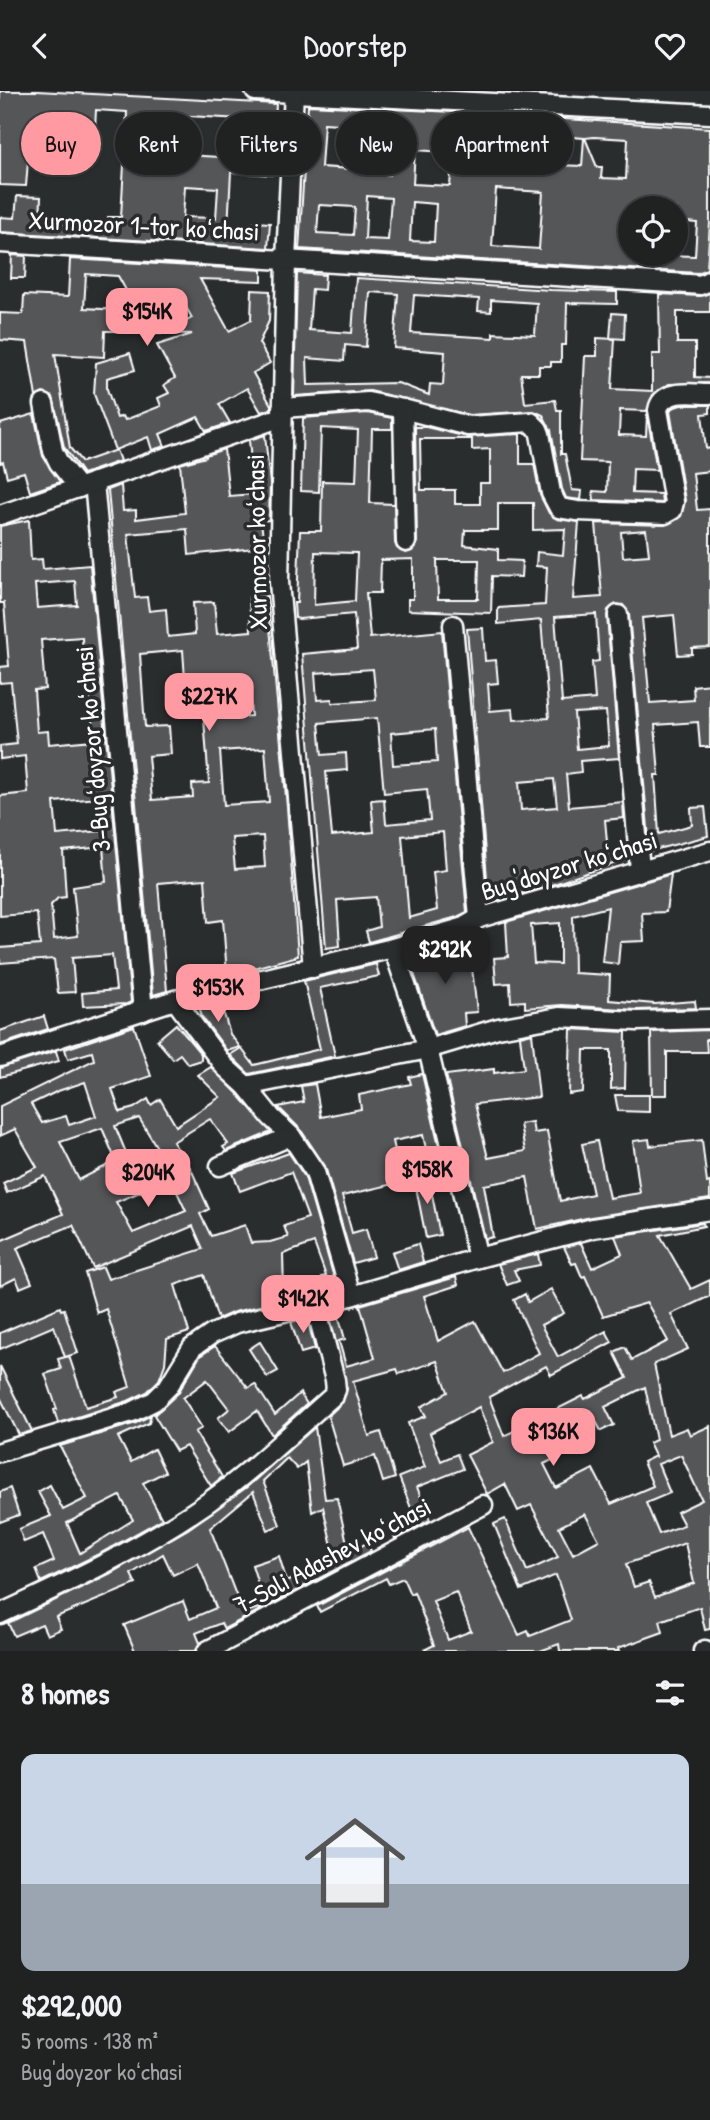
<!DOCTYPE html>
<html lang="en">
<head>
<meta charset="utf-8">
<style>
	body { margin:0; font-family:"Patrick Hand",sans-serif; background:#2d2f2f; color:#f1f3f6; height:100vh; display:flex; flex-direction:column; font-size:26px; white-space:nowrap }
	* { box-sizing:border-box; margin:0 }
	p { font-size:23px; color:#a2a4a5 }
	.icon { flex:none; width:38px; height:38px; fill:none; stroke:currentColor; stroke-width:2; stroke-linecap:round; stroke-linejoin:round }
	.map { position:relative; height:1560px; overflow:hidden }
	.drawer { display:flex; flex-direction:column; background:#202222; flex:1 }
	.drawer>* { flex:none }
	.banner { position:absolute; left:21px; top:21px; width:668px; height:63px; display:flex; gap:14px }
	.buttons { position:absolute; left:618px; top:105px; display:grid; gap:14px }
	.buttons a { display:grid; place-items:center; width:70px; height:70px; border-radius:50%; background:#202222; box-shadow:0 2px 5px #0004,0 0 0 2px #3d3f40; font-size:35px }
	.price { position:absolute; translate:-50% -60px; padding:0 16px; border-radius:14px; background:#ff9aa2; color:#111; font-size:23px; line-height:46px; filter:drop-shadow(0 2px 4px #0008) }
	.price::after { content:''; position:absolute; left:50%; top:42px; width:21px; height:16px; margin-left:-10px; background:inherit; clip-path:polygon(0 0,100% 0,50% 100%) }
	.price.current { background:#222; color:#fff }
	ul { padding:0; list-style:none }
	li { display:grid; align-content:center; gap:14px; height:371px; padding:0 21px }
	li span { display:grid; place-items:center; height:217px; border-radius:14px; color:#555 }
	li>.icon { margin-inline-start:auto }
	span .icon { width:126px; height:126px; fill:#fffc; stroke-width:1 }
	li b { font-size:30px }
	h2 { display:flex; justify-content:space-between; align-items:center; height:84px; padding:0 21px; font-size:30px }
	.tag { padding:0 24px; border-radius:32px; background:#202222; box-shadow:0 2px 5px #0004,0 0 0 2px #3d3f40; font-size:24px; line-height:63px }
	.tag.current { background:#ff9aa2; color:#111 }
	header { display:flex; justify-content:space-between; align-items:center; height:91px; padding:0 21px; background:#202222; font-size:32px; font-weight:600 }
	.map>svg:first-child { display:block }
	.building { fill:#555758; stroke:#fff; stroke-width:2; fill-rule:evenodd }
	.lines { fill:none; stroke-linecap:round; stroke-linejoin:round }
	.street-casing { stroke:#fff; stroke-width:23 }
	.street { stroke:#2a2d2e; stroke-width:18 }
	.labels { text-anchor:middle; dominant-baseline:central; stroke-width:7; stroke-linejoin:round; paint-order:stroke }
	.street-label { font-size:26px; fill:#fff; stroke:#2a2d2e }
</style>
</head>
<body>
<header><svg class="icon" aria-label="back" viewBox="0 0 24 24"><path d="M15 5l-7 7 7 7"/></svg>Doorstep<svg class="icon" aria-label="heart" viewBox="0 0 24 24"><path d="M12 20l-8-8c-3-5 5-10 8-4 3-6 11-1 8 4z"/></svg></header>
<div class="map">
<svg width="710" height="1560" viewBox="0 0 710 1560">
	<rect width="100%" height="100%" fill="#2a2d2e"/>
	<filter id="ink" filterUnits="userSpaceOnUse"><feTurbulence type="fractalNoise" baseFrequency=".0143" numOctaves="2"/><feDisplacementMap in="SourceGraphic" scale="14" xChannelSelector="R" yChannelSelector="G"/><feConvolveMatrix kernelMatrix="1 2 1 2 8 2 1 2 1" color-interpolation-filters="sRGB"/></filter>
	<g filter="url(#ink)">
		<!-- building -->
		<g class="building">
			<path d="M0 0H37L276 13 272 84 231 81 228 137 253 139V131L270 132 268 157 0 141V126L15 127 17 105 41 106 40 132 107 136 108 126H121L127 21 96 19 93 74 28 70 26 95 0 94ZM188 25 259 29 258 56 220 54 219 66 186 64ZM37 26 68 28 66 59 35 57ZM144 26 174 28 172 78 141 76ZM185 95 218 97 216 127 183 126Z"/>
			<path d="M308 14 455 21 453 47 462 48 461 62 415 59 413 93 450 95 451 82 485 84 487 60 498 61 500 24 710 37V132L707 178 698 182 299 158ZM324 32 353 34 352 43 368 44 369 37 393 38 390 84 366 82V79L321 76ZM559 45 584 47 582 75 557 74ZM594 46 628 48 626 88 601 87 602 76H597L585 47ZM496 98 543 101 539 158 492 155ZM367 105 391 107 388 149 365 148ZM412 111 436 113 434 151 410 150ZM319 114 355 116 353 144 317 142ZM630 117H676V130L697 132 695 165 630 163Z"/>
			<polygon points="12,164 26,165 25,187 11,187"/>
			<polygon points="70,168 262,179 262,190 200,188 229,240 251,229 252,199 270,200 269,230 259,252 270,272 253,282 271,314 271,318 261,321 247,297 219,313 230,332 206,340 198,326 160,343 165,355 152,359 148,346 115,359 94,303 96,272 130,262 135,279 107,287 107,298 117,327 123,325 125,329 161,315 158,307 169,302 164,294 175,287 157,254 192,243 166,242 192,227 178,202 151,217 165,242 150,242 118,185 86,183 84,217 120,219 119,240 105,240 104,266 55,263 70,357 82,371 116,359 120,370 83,383 64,356 53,306 43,302 36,306 27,251 0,249 0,222 23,223 24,204 68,206"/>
			<path d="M297 182 325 184 324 199 312 198 309 239 352 242 356 187 551 199 617 201V213L567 212 566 254H561V271H551V275H539V283H521L525 312 555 309 557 319H561V363H565L572 399 582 400 581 409 566 407 562 398 551 339 543 324 534 320 469 324 370 300 294 305ZM370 201 398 203 394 257 445 261 443 294 430 293 429 304 398 292 308 294 307 267 344 270 345 254 366 256ZM414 204 479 208 478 220 491 221V209L537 212 535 244 493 242V247L411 242Z"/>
			<polygon points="710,202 710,221 677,221 677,252 695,252 695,286 710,287 710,292 669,293 653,304 647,320 620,319 619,344 646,345 647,323 657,379 633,378 632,402 661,403 662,412 594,409 593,400 607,401 608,371 580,370 585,265 597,265 597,247 615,248 612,298 652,300 652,263 660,263 659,203 700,205"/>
			<polygon points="612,222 625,223 624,248 610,247"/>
			<path d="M681 314H710V322L702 323 706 358 710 357V380L693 382 697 419 710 418V556L692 557V563L678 564 674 524 642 527 650 612 694 609 693 595 710 593V656H700L698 631 655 634 659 684H655L659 743 692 734 691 717 705 716 708 745 650 760 629 523 623 514 616 513 608 519 607 525 619 667 580 670 581 681 566 683 569 716 623 711 624 727 605 729 608 761 627 755 628 768 554 793 489 812 467 538 483 537 485 570 496 569 498 592 488 593 490 620 513 618 514 629 549 627 541 529 498 533V517L545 514 547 476 536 475 537 461 563 464 565 438 533 439V412H498V439H465L464 454 498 458V469L522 470 521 486 492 485 491 522 408 519V508H413V468L381 469 380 502H366L370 547 442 540 467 821 457 826 369 851 366 840 379 836 376 806 337 809 340 855 326 857 302 563 357 558 354 523 299 528 295 527 294 512H297L300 440H321L322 390 356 391 358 339 321 337 319 401 301 400 303 327 367 322 392 327V338H372L370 412 394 413 395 452 397 457 406 462 412 460 417 451 415 336H426L468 346 520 343V373H534L540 404 549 422 557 428 579 431 573 508 602 506 596 432 665 434 681 425 685 409 670 320 672 317ZM420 348H472V359L490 358V392H480V413H455V399H421ZM646 439 649 464 623 466 621 441ZM315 461 357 462 355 510 314 514ZM437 469H479L478 508H438ZM596 523 599 570 592 571 595 608 562 611 555 526ZM373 578 376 609 332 612V608L317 609 315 582ZM606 620 609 655 577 658 574 622ZM377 627 384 702 427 698 430 729 386 733 384 708 371 709 374 741 332 745 326 681 347 679 346 662 322 664 319 632ZM435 638 437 671 393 674 391 642ZM554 688 557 716 521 719 519 691ZM443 741 446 779 433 781 437 819 409 827 402 745Z"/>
			<polygon points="34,323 43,365 60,391 30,401 24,381 7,386 3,371 0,372 0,333"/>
			<path d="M265 344 270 393 269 429 261 430 264 456 189 464 187 438 128 443 135 507 147 506 149 520 166 518 168 546 195 543 193 512 214 511 217 543 251 540 249 506 267 505 287 716 298 865 227 884 223 829 208 831 205 788 158 792 167 900 153 904 108 399 121 394 123 420 136 419V428L185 422 180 373 206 366V364L224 358 229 405 254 403 249 349ZM183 559 186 603 249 598 251 625 204 628 209 692 192 693 193 706 152 709 148 665 171 663 169 635 145 636 140 563ZM265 657 269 711 224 714 220 660ZM263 745 265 776 235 778 232 747Z"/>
			<path d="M29 429 31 469 42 468 43 478 90 474 131 911 127 913 83 915 82 902 116 899 112 864 72 867 75 901 58 902 54 868 0 872V857L40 854 37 822 0 825V705L28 702 25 665 0 668V655L17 653 11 591 0 592V576L9 575 4 512H0V435ZM75 490 77 514 37 517 35 493ZM82 546 83 570 89 569 93 649 49 653 48 640 37 641 34 599 45 598 41 549ZM98 707 101 740 57 744 54 711ZM103 756 106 791 73 796 78 845 54 848 51 814 58 807 66 806 63 760Z"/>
			<path d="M671 783 666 821 642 822 644 850 620 851 618 873 602 871 608 816 573 825 574 882 610 884 609 909 655 913 695 910 696 917 637 919 562 914 525 917V910L511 911 510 892 496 893 494 867 508 866 506 831ZM560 832V873L534 872 531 834Z"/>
			<polygon points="461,849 462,869 471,868 477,921 464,922 465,935 435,944 408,865"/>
			<polygon points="376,873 379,885 320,897 335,965 249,983 230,964 241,957 254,974 320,958 304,890"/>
			<polygon points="220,910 230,943 240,956 227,960 202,926 199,915"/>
			<polygon points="44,925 48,938 0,954 0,940"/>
			<polygon points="176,933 201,963 201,969 188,973 180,963 173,968 157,949"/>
			<path d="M134 935 151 985 112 998 120 1021 134 1017 148 1008 151 1014 160 1008 176 1035 220 1006 198 984 211 976 238 1003 271 1041 226 1060 223 1056 228 1053 210 1028 173 1051 191 1078 209 1118 200 1123 211 1145 245 1134 251 1152 270 1151 288 1146 284 1135 308 1127 291 1081 240 1100 233 1082 289 1062 305 1086 337 1197 234 1221 218 1228 204 1184 175 1194 189 1241 167 1248 165 1273 159 1289 147 1301 128 1310 58 1332 54 1319 57 1318 45 1283 61 1278 58 1268 69 1265 86 1316 118 1306 116 1301 130 1296 106 1218 97 1222 85 1182 103 1176 108 1188 203 1158 193 1135 93 1177 73 1134 17 1157 32 1192 20 1197 16 1187 0 1195V1150L63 1123 45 1085 7 1102 3 1092 37 1076 15 1038 0 1045V1015L94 969 92 961 68 968 65 958ZM85 991 96 1025 69 1034 66 1025 42 1032 31 1013 58 1000ZM139 1027 167 1073 136 1086 115 1035ZM102 1037 116 1070 79 1089 60 1051ZM171 1088 186 1120 133 1142 116 1111ZM314 1152 326 1185 322 1186 324 1193 284 1201 283 1163Z"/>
			<polygon points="571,938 626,941 625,997 611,998 611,959 584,959 583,1001 569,1003"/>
			<polygon points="710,939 710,948 706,948 707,961 667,961 667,1004 652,1004 651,941"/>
			<polygon points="532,942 539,1006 475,1013 488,1067 525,1060 520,1033 532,1031 534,1042 547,1040 560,1110 593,1103 582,1053 597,1050 609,1107 640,1102 633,1050 649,1048 650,1055 702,1049 707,1092 710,1091 710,1108 591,1126 537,1138 527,1086 484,1094 493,1146 485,1148 446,984 494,978 494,982 524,978 520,945"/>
			<polygon points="56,960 59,970 0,986 0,977"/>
			<polygon points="422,983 446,1084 432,1087 423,1044 393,1050 402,1091 342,1105 352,1142 366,1138 374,1166 353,1172 325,1075 300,1038 278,1016 304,1011 301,995 315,993 321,1026 361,1018 359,1004 411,993 409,986"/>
			<polygon points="615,1004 649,1004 649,1021 618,1020"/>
			<polygon points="428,1083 440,1144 426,1147 414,1086"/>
			<path d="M703 1132 704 1135 660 1144 691 1198 710 1189V1205L671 1223 688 1258 654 1273 669 1344 687 1337 690 1344 710 1335V1538L705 1539 700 1516 660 1530 663 1541 618 1557 619 1560H560L559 1553 540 1560H422L434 1554 414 1501 410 1503 403 1487 389 1493 386 1487 320 1521 317 1515 468 1436 519 1544 528 1540 530 1545 571 1529 556 1484 521 1499 494 1433 505 1428 527 1480 558 1466 531 1414 518 1420 505 1393 487 1403 467 1364 493 1351 479 1316 430 1342 441 1370 457 1363 463 1378 417 1396 430 1429 395 1448 391 1440 416 1430 399 1386 425 1376 408 1332 426 1325 421 1316 448 1301 437 1270 399 1283 397 1278 353 1290 369 1345 381 1341 395 1387 383 1391 375 1365 343 1375 328 1325 343 1311 347 1298 329 1222 337 1220 345 1248 339 1250 346 1275 375 1267 360 1214 456 1186 458 1194 424 1205 438 1250 475 1230 503 1282 539 1262 514 1209 525 1203 528 1211 551 1198 564 1222 541 1234 558 1266 606 1240 612 1251 551 1284 546 1275 489 1306 504 1345 583 1305 585 1308 627 1287 614 1261 625 1256 632 1269 668 1250 647 1212 603 1225 585 1185 582 1186 576 1172 572 1173 564 1156 581 1152 592 1177 622 1163 615 1145ZM645 1296 656 1349 649 1352 656 1367 655 1365 643 1371 653 1395 611 1413 593 1378 556 1397 544 1373 554 1368 549 1359 561 1353 555 1341 592 1323 601 1340 614 1334 605 1316ZM681 1364 702 1409 677 1421 684 1434 659 1443 646 1412 670 1402 658 1373ZM585 1423 599 1449 573 1463 559 1436ZM685 1452 694 1492 655 1506 649 1491 634 1496 626 1473ZM456 1501 471 1540 448 1549 433 1510Z"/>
			<polygon points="418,1153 423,1171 398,1179 392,1161"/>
			<polygon points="538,1163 540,1174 514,1179 519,1190 507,1194 498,1173"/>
			<polygon points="60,1216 61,1219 64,1218 78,1262 65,1266 54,1235 0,1258 0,1242"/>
			<polygon points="307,1227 315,1258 301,1262 291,1231"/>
			<polygon points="260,1251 278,1280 267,1286 249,1258"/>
			<polygon points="215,1255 248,1297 255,1293 275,1324 300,1302 307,1313 272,1344 257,1320 229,1341 218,1327 229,1318 207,1289 183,1307 202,1337 195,1341 222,1386 211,1395 186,1355 176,1360 154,1324 178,1302 200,1265"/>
			<polygon points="0,1275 32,1340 19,1344 0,1306"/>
			<path d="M151 1324 149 1332 118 1346 131 1371 154 1358 165 1381 143 1392 162 1428 101 1462 41 1491 36 1478 54 1470 43 1443 24 1451 19 1438 51 1425 38 1401 50 1394 63 1419 87 1407 60 1355 136 1332ZM120 1405 133 1429 80 1462 67 1432Z"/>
			<path d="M315 1336 325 1408 337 1407 349 1461 367 1452 371 1460 224 1538 221 1532 196 1542 200 1552 196 1560H135L124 1534 183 1510 190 1528 216 1517 198 1472 173 1484 163 1463 131 1483 136 1493 56 1526 61 1538 47 1544 42 1533 14 1545 8 1532 111 1482 188 1438 247 1396ZM287 1367 297 1378 306 1371 312 1421 323 1416 335 1468 287 1491 279 1465 252 1474 265 1515 243 1522 210 1437 253 1401 268 1439 280 1434 263 1390Z"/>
			<polygon points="10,1397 19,1424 0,1431 0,1401"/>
		</g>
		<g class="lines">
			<!-- street casing -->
			<g class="street-casing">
				<g id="street">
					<polyline points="255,0 710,23"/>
					<polyline points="294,0 286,169 279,491 313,877"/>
					<polyline points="0,152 688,193 701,194 710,189"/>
					<polyline points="44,313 53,360 59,372 79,397"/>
					<path d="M282 317 368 311 403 318 468 335 531 331 538 338 540 343 551 402 559 417 577 420 665 423 672 419 674 411 658 319C662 297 693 303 710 303"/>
					<polyline points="403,318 406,451"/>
					<polyline points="94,391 143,920"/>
					<polyline points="0,424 282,326"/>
					<polyline points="618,524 640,779"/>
					<polyline points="453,534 479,827"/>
					<polyline points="393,857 428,958 478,1167"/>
					<polyline points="175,909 224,975 246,995 271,1026 291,1045 315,1081 351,1205"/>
					<polyline points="0,966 175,909 393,857 462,837 479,827 710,760"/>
					<polyline points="246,995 428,958 498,937 559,926 637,930 710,928"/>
					<polyline points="220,1075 291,1045"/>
					<polyline points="0,1361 132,1321 154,1310 168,1296 192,1257 212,1243 237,1232 351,1205 478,1167 593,1137 710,1119"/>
					<path d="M0 1523C71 1490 142 1457 207 1412 252 1380 292 1341 333 1305L336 1299 335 1289 315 1213"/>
					<polyline points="207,1560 483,1414"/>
					<polyline points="703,1560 705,1559"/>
				</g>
			</g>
			<!-- street -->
			<use href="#street" class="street"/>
		</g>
	</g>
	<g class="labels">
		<!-- street labels -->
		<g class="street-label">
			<text transform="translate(144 134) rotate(3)">Xurmozor 1-tor koʻchasi</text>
			<text transform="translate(256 451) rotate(-91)">Xurmozor koʻchasi</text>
			<text transform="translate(92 658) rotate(-95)">3-Bugʻdoyzor koʻchasi</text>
			<text transform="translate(569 774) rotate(-17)">Bug'doyzor koʻchasi</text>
			<text transform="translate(332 1464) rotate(-28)">7-Soli Adashev koʻchasi</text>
		</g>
	</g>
</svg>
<div class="buttons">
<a><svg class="icon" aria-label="locate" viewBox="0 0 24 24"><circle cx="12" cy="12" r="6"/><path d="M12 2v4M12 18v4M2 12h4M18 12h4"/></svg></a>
</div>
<b class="price" style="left:147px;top:257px">$154K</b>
<b class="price" style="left:209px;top:642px">$227K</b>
<b class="price current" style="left:445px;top:895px">$292K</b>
<b class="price" style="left:218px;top:933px">$153K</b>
<b class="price" style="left:427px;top:1115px">$158K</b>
<b class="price" style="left:148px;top:1118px">$204K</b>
<b class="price" style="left:303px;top:1244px">$142K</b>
<b class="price" style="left:553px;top:1377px">$136K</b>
<div class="banner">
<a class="tag current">Buy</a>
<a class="tag">Rent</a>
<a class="tag">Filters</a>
<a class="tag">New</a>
<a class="tag">Apartment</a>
</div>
</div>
<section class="drawer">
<h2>8 homes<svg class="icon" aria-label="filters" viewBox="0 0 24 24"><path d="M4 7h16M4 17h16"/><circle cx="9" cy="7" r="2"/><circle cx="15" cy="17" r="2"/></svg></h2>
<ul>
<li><span style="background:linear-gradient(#c9d6e8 60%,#9aa5b1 0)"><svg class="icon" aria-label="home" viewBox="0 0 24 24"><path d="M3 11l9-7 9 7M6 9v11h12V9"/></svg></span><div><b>$292,000</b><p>5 rooms · 138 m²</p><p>Bug'doyzor koʻchasi</p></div></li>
</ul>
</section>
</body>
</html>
